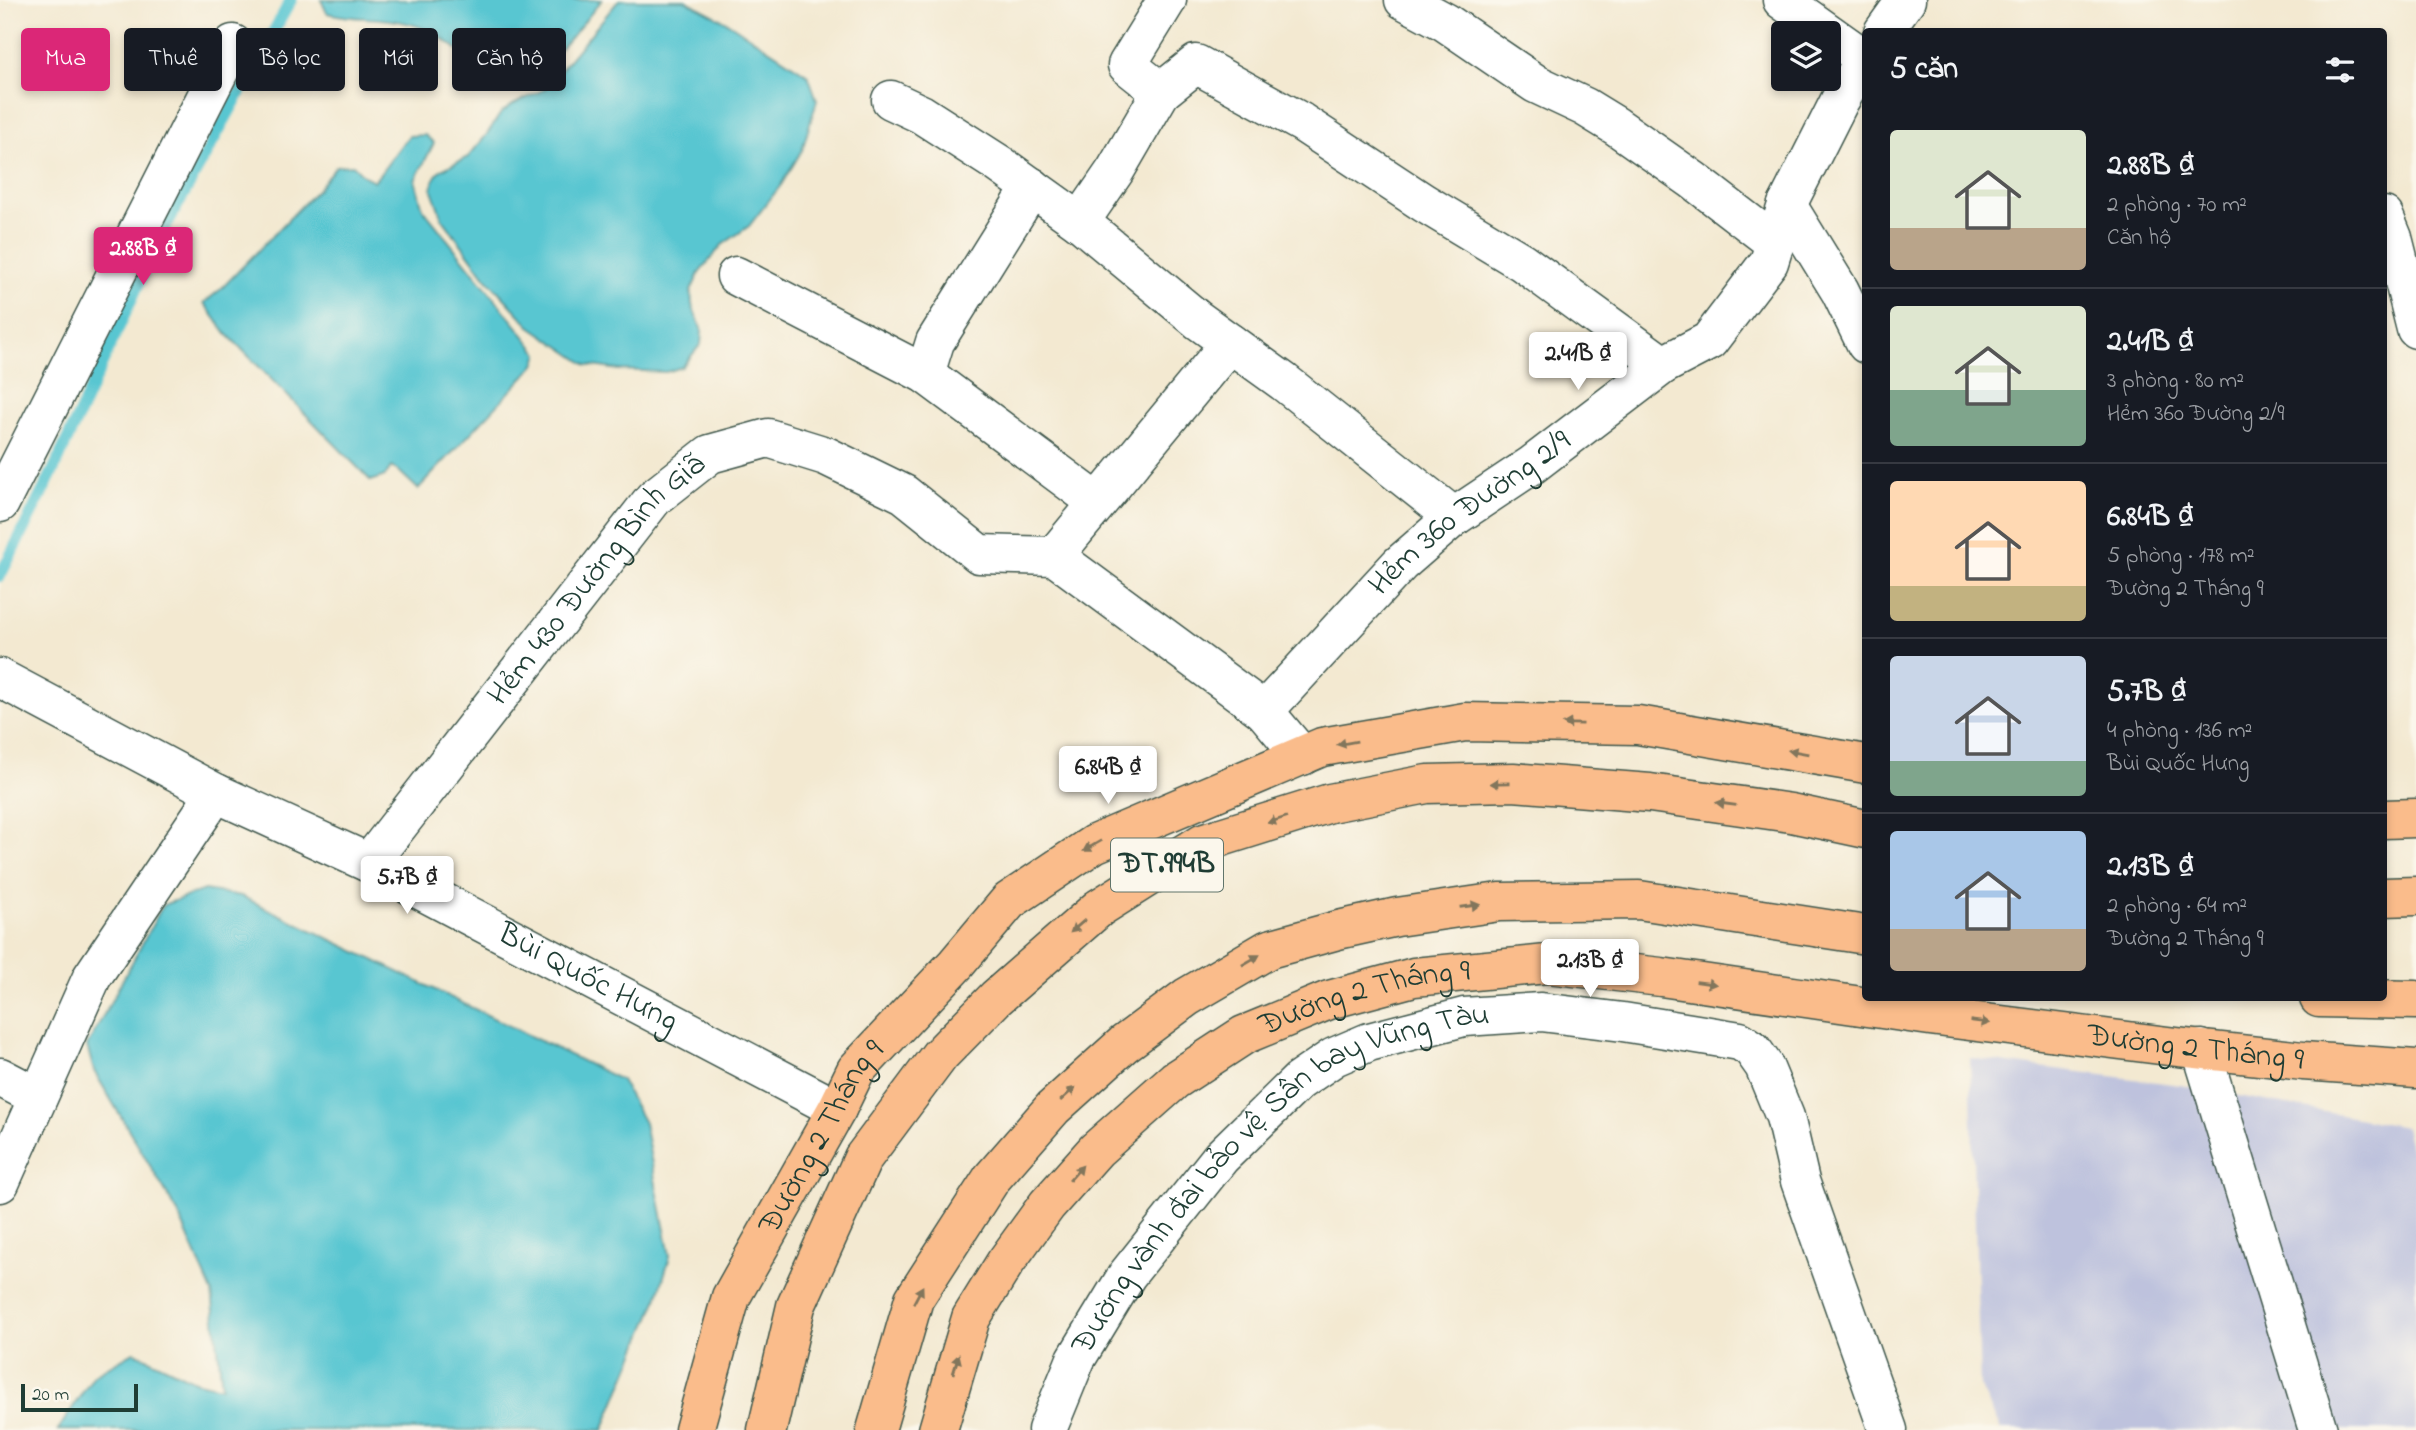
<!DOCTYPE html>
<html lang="vi">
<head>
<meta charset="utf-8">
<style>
	body { margin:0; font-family:"Indie Flower",sans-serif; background:#20242c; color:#f1f3f6; height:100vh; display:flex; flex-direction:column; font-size:26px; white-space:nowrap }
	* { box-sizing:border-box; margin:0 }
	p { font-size:23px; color:#9ea1a6 }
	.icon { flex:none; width:38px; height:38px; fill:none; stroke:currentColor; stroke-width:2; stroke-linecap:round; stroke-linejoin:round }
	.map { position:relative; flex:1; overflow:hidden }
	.sheet { position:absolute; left:1862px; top:28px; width:525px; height:973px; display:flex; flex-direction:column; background:#171b24; border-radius:7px; box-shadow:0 4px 10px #0003 }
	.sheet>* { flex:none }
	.top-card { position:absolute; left:21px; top:28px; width:665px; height:63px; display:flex; gap:14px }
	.fabs { position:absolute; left:1771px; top:21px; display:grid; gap:14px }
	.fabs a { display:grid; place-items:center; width:70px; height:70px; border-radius:7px; background:#171b24; box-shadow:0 4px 10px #0003; font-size:35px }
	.scale { position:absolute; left:21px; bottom:18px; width:117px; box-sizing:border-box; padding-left:7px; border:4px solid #1f3d34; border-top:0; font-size:19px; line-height:24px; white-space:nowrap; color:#1f3d34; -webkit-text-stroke:5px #fbf7ec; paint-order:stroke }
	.price { position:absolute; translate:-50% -60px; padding:0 16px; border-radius:7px; background:#fff; color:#222; font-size:23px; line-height:46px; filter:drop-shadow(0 2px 4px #0008) }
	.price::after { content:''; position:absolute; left:50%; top:42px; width:21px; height:16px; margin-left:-10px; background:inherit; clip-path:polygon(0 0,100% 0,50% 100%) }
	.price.active { background:#db2777; color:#fff }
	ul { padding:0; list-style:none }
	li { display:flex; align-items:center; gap:21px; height:175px; padding:0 28px }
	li+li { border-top:2px solid #363941 }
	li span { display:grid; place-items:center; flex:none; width:196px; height:140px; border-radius:7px; color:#555 }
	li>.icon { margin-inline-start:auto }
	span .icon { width:84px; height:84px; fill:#fffc; stroke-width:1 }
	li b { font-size:30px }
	h2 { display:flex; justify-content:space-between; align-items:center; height:84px; padding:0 28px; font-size:30px }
	.pill { padding:0 24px; border-radius:7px; background:#171b24; box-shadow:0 4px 10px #0003; font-size:24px; line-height:63px }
	.pill.active { background:#db2777; color:#fff }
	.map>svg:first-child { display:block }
	.industrial { fill:#bec2dd }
	.water { fill:#59c6d1; stroke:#3c8282; stroke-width:2 }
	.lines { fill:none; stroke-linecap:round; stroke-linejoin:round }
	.stream { stroke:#59c6d1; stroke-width:12 }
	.minor-casing { stroke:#3f574c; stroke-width:41 }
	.major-casing { stroke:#3f574c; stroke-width:41 }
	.minor { stroke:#fff; stroke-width:38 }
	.major { stroke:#fabc8b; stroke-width:38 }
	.oneway { fill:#82765b }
	.labels { text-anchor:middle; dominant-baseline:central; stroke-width:5; stroke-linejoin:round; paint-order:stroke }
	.shield { fill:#fbf7ec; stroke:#61756b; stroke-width:2 }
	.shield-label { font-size:30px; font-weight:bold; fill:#1f3d34 }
	.street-label { font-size:32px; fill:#1f3d34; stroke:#fbf7ec }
</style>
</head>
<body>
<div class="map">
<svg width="2416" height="1430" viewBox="0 0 2416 1430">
	<rect width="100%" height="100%" fill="#fbf7ec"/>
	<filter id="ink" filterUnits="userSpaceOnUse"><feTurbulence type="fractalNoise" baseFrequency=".0143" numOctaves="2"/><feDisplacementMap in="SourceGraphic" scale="14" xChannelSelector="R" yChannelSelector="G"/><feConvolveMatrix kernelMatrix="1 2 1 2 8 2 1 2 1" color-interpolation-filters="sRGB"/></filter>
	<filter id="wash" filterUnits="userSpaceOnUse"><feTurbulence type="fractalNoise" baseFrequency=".00686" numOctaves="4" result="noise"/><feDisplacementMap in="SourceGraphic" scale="28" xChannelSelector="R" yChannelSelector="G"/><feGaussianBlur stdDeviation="1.57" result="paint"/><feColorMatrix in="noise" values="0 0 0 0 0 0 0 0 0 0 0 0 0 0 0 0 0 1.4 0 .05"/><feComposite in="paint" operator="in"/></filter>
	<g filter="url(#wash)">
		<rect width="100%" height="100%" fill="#f3e9d1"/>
		<!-- industrial -->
		<polygon class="industrial" points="1970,1058 2180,1085 2405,1127 2416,1171 2416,1430 2001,1430 1980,1386"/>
		<!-- water -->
		<g class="water">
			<path d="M321 0H602C585 20 542 78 516 79 504 79 491 72 481 66 462 56 447 38 427 30 391 14 363 22 327 13Z"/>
			<polygon points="619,0 685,0 727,22 808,75 817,100 802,150 781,185 749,226 722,245 699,273 691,291 692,305 702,331 701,344 682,367 666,372 619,370 587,365 530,326 486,278 442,218 432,190 434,179 439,171 468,157 485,137 501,113 514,104 545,89"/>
			<path d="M425 135 434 143 415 180 423 209 539 354 535 365 418 489 399 471 391 467 385 476 371 481 226 333 204 303 221 289 317 190 336 166 353 165 364 176 374 181C387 167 396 150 409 136Z"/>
			<polygon points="204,890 241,896 621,1080 644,1123 670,1256 656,1303 603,1430 58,1430 94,1375 134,1352 197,1382 222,1387 212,1292 178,1213 94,1071 87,1046 163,905"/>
		</g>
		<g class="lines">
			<!-- stream -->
			<polyline class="stream" points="0,576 53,471 160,237 291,0"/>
		</g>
	</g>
	<g filter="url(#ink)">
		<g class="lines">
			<!-- minor casing -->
			<g class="minor-casing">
				<g id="minor">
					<polyline points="1167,0 1127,65 1161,92 1196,64 1301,122 1424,203 1522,262 1663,365"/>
					<polyline points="1404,0 1445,22 1536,84 1585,107 1616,126 1693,180 1775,243"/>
					<polyline points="1782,0 1865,59"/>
					<polyline points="1883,32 1906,0"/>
					<polyline points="891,100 921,114 999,164 1080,222 1198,320 1284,382 1454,517"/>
					<polyline points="1787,205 1840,291 1866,344"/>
					<polyline points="2384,216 2393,238 2416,329"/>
					<polyline points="1080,222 1115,171 1161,92"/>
					<polyline points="736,276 925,374 1097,502"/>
					<polyline points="925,374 935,342 1032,187"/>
					<polyline points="0,503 233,44"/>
					<polyline points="1054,556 1230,343"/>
					<path id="s1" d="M0 678 216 793 369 863 837 1109"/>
					<path id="s2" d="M1264 711 1400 564 1454 517 1532 465 1663 365 1709 341 1769 262 1787 205 1840 100 1866 58"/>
					<path id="s3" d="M369 863 654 498 710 454 768 438 826 456 904 494 979 554 1054 556 1264 711 1302 756"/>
					<polyline points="2201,1049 2318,1430"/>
					<polyline points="0,1077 38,1097"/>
					<polyline points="0,1183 92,977 216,793"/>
					<path id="s4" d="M1047 1430 1076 1359 1127 1275 1221 1157 1299 1081 1334 1057 1369 1042 1464 1017 1541 1012 1623 1022 1740 1041 1752 1049 1764 1066 1785 1117 1800 1181 1888 1430"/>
				</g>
			</g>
			<!-- major casing -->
			<g class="major-casing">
				<g id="major">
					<polyline points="2384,819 2416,818"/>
					<polyline points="2384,897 2416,896"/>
					<polyline points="2319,998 2416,1000"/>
					<path id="s5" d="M694 1430 731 1297 837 1109 856 1070 956 964 1009 901 1094 844 1322 747 1465 722 1638 725 1866 764"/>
					<polyline points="767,1430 796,1306 863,1158 940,1055 996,998 1099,908 1202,843 1330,803 1427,784 1513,782 1650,793 1791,813 1866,829"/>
					<polyline points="876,1430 914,1299 992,1178 1053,1108 1124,1044 1187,997 1269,949 1338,930 1397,917 1499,902 1639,900 1866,935"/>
					<path id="s6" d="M938 1430 971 1318 1005 1263 1047 1205 1096 1150 1175 1080 1244 1035 1329 1000 1414 977 1547 964 1661 977 1930 1016 2168 1046 2303 1061 2416 1069"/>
				</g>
			</g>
			<!-- minor -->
			<use href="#minor" class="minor"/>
			<!-- major -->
			<use href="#major" class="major"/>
		</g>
		<!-- one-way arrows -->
		<defs><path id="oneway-solid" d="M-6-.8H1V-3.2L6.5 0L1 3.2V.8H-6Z" transform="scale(1.75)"/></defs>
		<g class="oneway">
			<use href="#oneway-solid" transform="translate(1573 724) rotate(-179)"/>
			<use href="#oneway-solid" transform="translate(1347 743) rotate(170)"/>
			<use href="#oneway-solid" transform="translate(1798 752) rotate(-170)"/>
			<use href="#oneway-solid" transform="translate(1500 783) rotate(179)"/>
			<use href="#oneway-solid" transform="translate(1726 804) rotate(-172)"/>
			<use href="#oneway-solid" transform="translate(1277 820) rotate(162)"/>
			<use href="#oneway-solid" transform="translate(1092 846) rotate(150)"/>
			<use href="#oneway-solid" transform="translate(1470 906) rotate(-8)"/>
			<use href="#oneway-solid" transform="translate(1078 926) rotate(139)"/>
			<use href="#oneway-solid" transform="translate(1251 960) rotate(-30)"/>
			<use href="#oneway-solid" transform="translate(1706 983) rotate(8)"/>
			<use href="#oneway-solid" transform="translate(1980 1022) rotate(7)"/>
			<use href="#oneway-solid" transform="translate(1068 1094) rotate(-42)"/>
			<use href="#oneway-solid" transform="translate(1076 1173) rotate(-49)"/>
			<use href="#oneway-solid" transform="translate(918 1295) rotate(-62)"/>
			<use href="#oneway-solid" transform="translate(956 1364) rotate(-73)"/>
		</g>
	</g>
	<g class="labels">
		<!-- shield labels -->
		<rect class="shield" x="1111" y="838.5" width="112" height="53" rx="5"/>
		<g class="shield-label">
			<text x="1167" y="865">ĐT.994B</text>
		</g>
		<!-- street labels -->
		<g class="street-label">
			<text stroke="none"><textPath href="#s2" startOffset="287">Hẻm 360 Đường 2/9</textPath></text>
			<text stroke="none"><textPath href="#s3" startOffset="364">Hẻm 430 Đường Bình Giã</textPath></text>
			<text stroke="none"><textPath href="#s1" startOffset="660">Bùi Quốc Hưng</textPath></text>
			<text stroke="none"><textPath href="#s6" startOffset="642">Đường 2 Tháng 9</textPath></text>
			<text stroke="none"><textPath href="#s6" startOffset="1482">Đường 2 Tháng 9</textPath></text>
			<text stroke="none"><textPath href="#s5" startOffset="322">Đường 2 Tháng 9</textPath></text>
			<text stroke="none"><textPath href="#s4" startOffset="362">Đường vành đai bảo vệ Sân bay Vũng Tàu</textPath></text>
		</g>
	</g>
</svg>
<div class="fabs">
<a><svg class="icon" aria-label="layers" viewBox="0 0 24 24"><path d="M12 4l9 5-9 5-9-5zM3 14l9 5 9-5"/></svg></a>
</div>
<div class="scale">20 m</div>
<b class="price active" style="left:143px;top:287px">2.88B ₫</b>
<b class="price" style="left:1578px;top:392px">2.41B ₫</b>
<b class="price" style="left:1108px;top:806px">6.84B ₫</b>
<b class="price" style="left:407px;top:916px">5.7B ₫</b>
<b class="price" style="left:1590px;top:999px">2.13B ₫</b>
<div class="top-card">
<a class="pill active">Mua</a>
<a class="pill">Thuê</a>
<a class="pill">Bộ lọc</a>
<a class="pill">Mới</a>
<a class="pill">Căn hộ</a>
</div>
<section class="sheet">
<h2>5 căn<svg class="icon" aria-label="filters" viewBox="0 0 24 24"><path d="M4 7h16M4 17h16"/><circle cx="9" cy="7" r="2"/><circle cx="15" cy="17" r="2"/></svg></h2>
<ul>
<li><span style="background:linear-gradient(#dfe7d0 70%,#b9a48a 0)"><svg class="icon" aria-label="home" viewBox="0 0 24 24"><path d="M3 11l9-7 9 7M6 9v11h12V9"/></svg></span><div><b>2.88B ₫</b><p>2 phòng · 70 m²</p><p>Căn hộ</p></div></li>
<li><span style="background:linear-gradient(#dfe7d0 60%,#7fa58c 0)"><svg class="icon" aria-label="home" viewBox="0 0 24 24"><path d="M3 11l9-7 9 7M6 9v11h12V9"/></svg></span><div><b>2.41B ₫</b><p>3 phòng · 80 m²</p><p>Hẻm 360 Đường 2/9</p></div></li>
<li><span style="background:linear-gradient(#ffd9b3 75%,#c2b280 0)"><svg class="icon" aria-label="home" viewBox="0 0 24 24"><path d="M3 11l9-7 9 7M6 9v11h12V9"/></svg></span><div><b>6.84B ₫</b><p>5 phòng · 178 m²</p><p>Đường 2 Tháng 9</p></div></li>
<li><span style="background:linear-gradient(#c9d6e8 75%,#7fa58c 0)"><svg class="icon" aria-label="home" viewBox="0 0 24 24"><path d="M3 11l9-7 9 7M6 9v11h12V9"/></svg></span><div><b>5.7B ₫</b><p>4 phòng · 136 m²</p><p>Bùi Quốc Hưng</p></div></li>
<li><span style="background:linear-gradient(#a9c7e8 70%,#b9a48a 0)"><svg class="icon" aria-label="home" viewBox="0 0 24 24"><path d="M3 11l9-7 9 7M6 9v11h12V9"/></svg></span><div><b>2.13B ₫</b><p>2 phòng · 64 m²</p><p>Đường 2 Tháng 9</p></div></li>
</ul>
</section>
</div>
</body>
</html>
